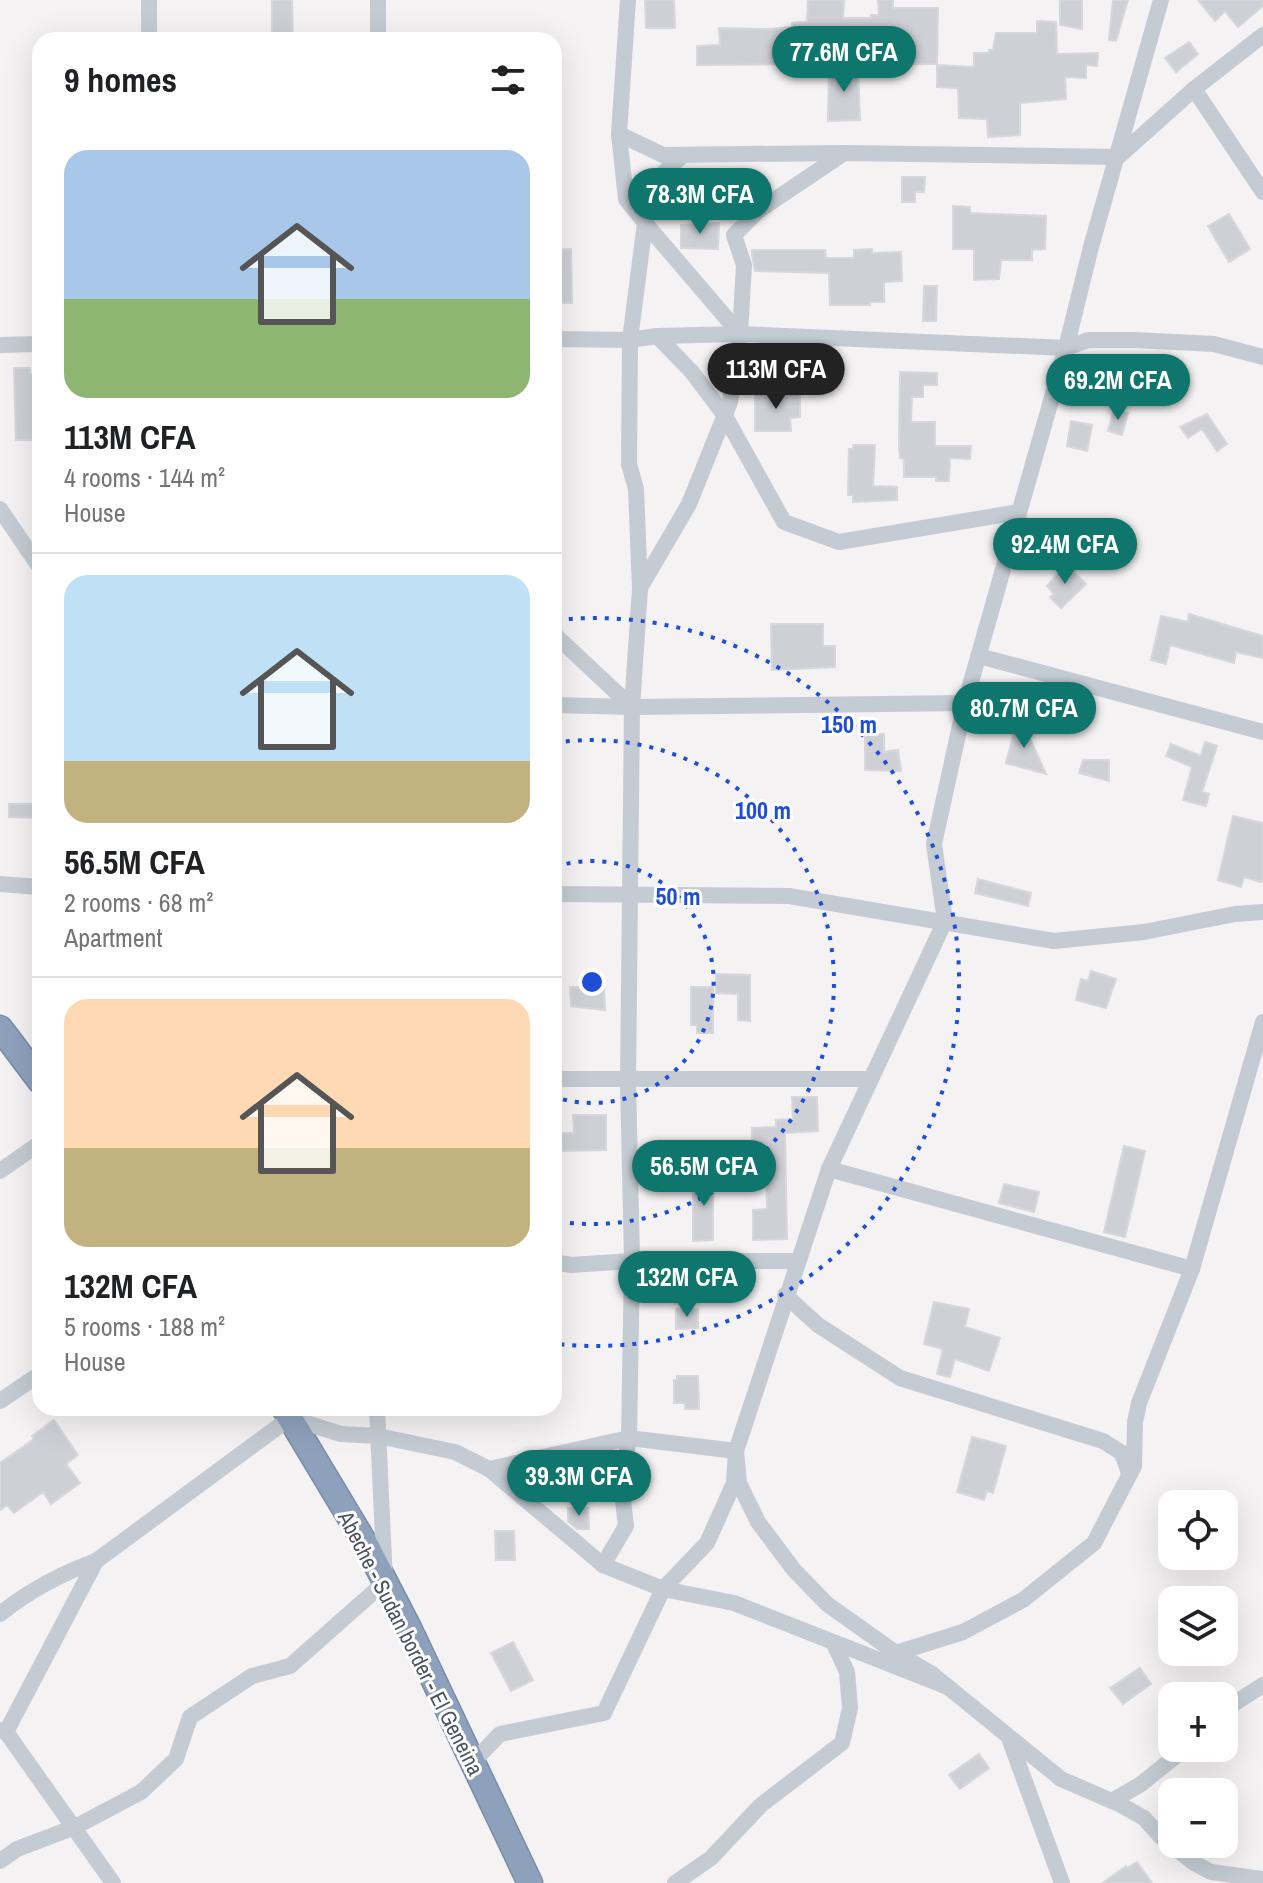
<!DOCTYPE html>
<html lang="en">
<head>
<meta charset="utf-8">
<style>
	body { margin:0; font-family:"Archivo Narrow",sans-serif; background:#f6f6f6; color:#202124; height:100vh; display:flex; flex-direction:column; font-size:30px; white-space:nowrap }
	* { box-sizing:border-box; margin:0 }
	p { font-size:26px; color:#757577 }
	.icon { flex:none; width:44px; height:44px; fill:none; stroke:currentColor; stroke-width:2; stroke-linecap:round; stroke-linejoin:round }
	.map { position:relative; flex:1; overflow:hidden }
	.side { position:absolute; left:32px; top:32px; width:530px; height:1384px; display:flex; flex-direction:column; background:#fff; border-radius:24px; box-shadow:0 8px 32px #0002 }
	.side>* { flex:none }
	.tools { position:absolute; left:1158px; top:1490px; display:grid; gap:16px }
	.tools a { display:grid; place-items:center; width:80px; height:80px; border-radius:16px; background:#fff; box-shadow:0 8px 32px #0002; font-size:40px }
	.price { position:absolute; translate:-50% -68px; padding:0 18px; border-radius:28px; background:#0f766e; color:#fff; font-size:26px; line-height:52px; filter:drop-shadow(0 2px 4px #0008) }
	.price::after { content:''; position:absolute; left:50%; top:48px; width:24px; height:18px; margin-left:-12px; background:inherit; clip-path:polygon(0 0,100% 0,50% 100%) }
	.price.on { background:#222; color:#fff }
	ul { padding:0; list-style:none }
	li { display:grid; align-content:center; gap:16px; height:424px; padding:0 32px }
	li+li { border-top:2px solid #e0e0e0 }
	li span { display:grid; place-items:center; height:248px; border-radius:24px; color:#555 }
	li>.icon { margin-inline-start:auto }
	span .icon { width:144px; height:144px; fill:#fffc; stroke-width:1 }
	li b { font-size:34px }
	h2 { display:flex; justify-content:space-between; align-items:center; height:96px; padding:0 32px; font-size:34px }
	.map>svg:first-child { display:block }
	.building { fill:#cfd0d5; stroke:#d6d7dc; stroke-width:2 }
	.lines { fill:none; stroke-linecap:round; stroke-linejoin:round }
	.highway-casing { stroke:#798ca7; stroke-width:27 }
	.minor { stroke:#c4cbd2; stroke-width:16 }
	.highway { stroke:#8ea1bc; stroke-width:24 }
	.ring { fill:none; stroke:#1d4ed8; stroke-width:4; stroke-dasharray:4 8 }
	.labels { text-anchor:middle; dominant-baseline:central; stroke-width:6; stroke-linejoin:round; paint-order:stroke }
	.street-label { font-size:22px; fill:#4b535e; stroke:#fff }
	.centre { fill:#1d4ed8; stroke:#fff; stroke-width:4 }
	.ring-label { font-size:24px; text-anchor:middle; font-weight:bold; fill:#1d4ed8; stroke:#fff; stroke-width:6; stroke-linejoin:round; paint-order:stroke }
</style>
</head>
<body>
<div class="map">
<svg width="1263" height="1883" viewBox="0 0 1263 1883">
	<rect width="100%" height="100%" fill="#f4f2f2"/>
	<!-- building -->
	<g class="building">
		<polygon points="272,0 292,0 293,39 272,39"/>
		<polygon points="645,0 674,0 675,28 646,28"/>
		<polygon points="808,0 844,0 843,18 871,18 871,15 879,15 878,0 893,0 893,8 938,8 937,64 861,64 861,41 827,41 827,64 697,65 697,46 720,45 719,28 768,29 792,27 792,23 807,22"/>
		<polygon points="1060,0 1082,0 1082,29 1060,25"/>
		<polygon points="1113,0 1128,0 1116,41 1109,40"/>
		<polygon points="1198,0 1263,0 1263,6 1238,27 1225,11 1215,21"/>
		<polygon points="1037,21 1056,22 1057,54 1098,53 1097,66 1086,65 1086,78 1065,77 1066,99 1020,103 1020,135 988,137 987,119 959,118 958,88 937,87 937,65 974,67 974,53 989,53 989,50 993,50 996,33 1037,33"/>
		<polygon points="1189,42 1198,54 1176,72 1165,58"/>
		<polygon points="829,67 858,67 860,120 828,121"/>
		<polygon points="902,177 925,177 924,192 915,192 915,202 902,202"/>
		<polygon points="953,206 970,207 970,213 1046,216 1045,249 1032,250 1032,260 1001,260 999,279 974,280 974,249 953,249"/>
		<polygon points="1229,214 1250,249 1229,262 1208,226"/>
		<polygon points="719,223 718,249 681,248 681,225"/>
		<polygon points="571,249 572,303 554,303 554,250"/>
		<polygon points="872,249 872,253 901,252 902,281 884,282 884,302 870,302 870,305 830,305 829,273 755,271 752,255 752,250 825,250 826,258 854,258 854,250"/>
		<polygon points="924,286 937,286 936,321 923,321"/>
		<polygon points="14,368 30,368 30,374 40,374 40,440 16,440"/>
		<polygon points="900,372 937,373 937,385 923,385 923,397 912,397 911,422 935,422 935,446 971,446 970,459 950,458 949,481 936,481 936,477 904,477 904,459 900,458 899,444"/>
		<polygon points="1087,374 1126,374 1126,385 1087,386"/>
		<polygon points="800,392 800,417 790,418 791,431 755,431 755,394"/>
		<polygon points="1114,409 1128,413 1122,435 1108,431"/>
		<polygon points="1207,414 1227,444 1217,451 1202,429 1188,438 1180,427"/>
		<polygon points="1071,421 1092,425 1087,451 1067,446"/>
		<polygon points="853,445 875,445 873,486 897,487 897,500 853,502 853,495 848,495 849,449 853,449"/>
		<polygon points="1066,564 1086,584 1061,608 1050,597 1054,594 1047,586"/>
		<polygon points="1189,614 1263,636 1263,658 1236,652 1234,663 1170,645 1166,664 1151,660 1161,616 1188,622"/>
		<polygon points="771,624 823,624 823,646 835,646 835,667 772,670"/>
		<polygon points="1019,714 1046,774 1006,763"/>
		<polygon points="865,734 884,734 884,752 898,750 901,771 865,770"/>
		<polygon points="1205,742 1217,746 1202,792 1209,794 1206,806 1183,800 1192,767 1166,756 1171,744 1201,756"/>
		<polygon points="1083,760 1109,760 1109,781 1079,773"/>
		<polygon points="9,804 40,804 40,818 9,817"/>
		<polygon points="1233,816 1263,823 1263,879 1261,882 1244,877 1241,887 1218,880"/>
		<polygon points="978,879 1031,893 1028,906 975,893"/>
		<polygon points="1091,971 1116,979 1106,1008 1076,1000 1081,979 1088,981"/>
		<polygon points="716,974 750,975 750,1021 738,1020 738,994 716,993"/>
		<polygon points="570,987 604,987 605,1010 571,1006"/>
		<polygon points="691,987 713,987 713,1033 697,1033 697,1025 691,1025"/>
		<polygon points="792,1097 817,1097 818,1131 785,1133 787,1239 753,1240 753,1210 767,1209 766,1174 752,1174 752,1128 776,1127 776,1120 793,1119"/>
		<polygon points="573,1115 606,1115 606,1150 557,1151 557,1133 574,1133"/>
		<polygon points="1124,1146 1145,1151 1125,1237 1104,1232"/>
		<polygon points="699,1170 713,1170 713,1240 693,1241 693,1192 696,1192 696,1187 699,1187"/>
		<polygon points="1004,1184 1039,1192 1034,1212 999,1203"/>
		<polygon points="934,1302 969,1309 965,1327 1000,1338 989,1371 955,1359 950,1377 937,1374 943,1349 924,1344"/>
		<polygon points="676,1309 698,1309 698,1328 676,1329"/>
		<polygon points="677,1376 698,1376 699,1409 685,1409 685,1403 674,1403 674,1380 677,1380"/>
		<polygon points="54,1420 78,1455 66,1464 80,1483 51,1504 43,1492 14,1513 7,1505 0,1510 0,1463 34,1439 32,1436"/>
		<polygon points="972,1437 1006,1446 993,1493 987,1491 984,1500 957,1492"/>
		<polygon points="568,1508 588,1508 589,1529 577,1529 568,1521"/>
		<polygon points="495,1531 514,1531 515,1560 496,1560"/>
		<polygon points="513,1642 533,1680 511,1691 491,1653"/>
		<polygon points="1140,1668 1151,1684 1123,1704 1110,1688"/>
		<polygon points="979,1754 989,1768 960,1789 949,1775"/>
		<polygon points="1137,1862 1152,1883 1103,1883 1126,1866 1127,1868"/>
	</g>
	<g class="lines">
		<!-- highway casing -->
		<g class="highway-casing">
			<g id="highway">
				<polyline points="0,1028 40,1081"/>
				<polyline points="284,1408 365,1543 409,1628 530,1883"/>
			</g>
		</g>
		<!-- minor -->
		<g class="minor">
			<polyline points="378,0 378,40"/>
			<polyline points="149,40 149,0"/>
			<polyline points="1194,89 1263,192"/>
			<polyline points="619,134 663,155 842,153"/>
			<polyline points="682,156 660,176 645,223 740,334"/>
			<polyline points="657,336 692,372 725,416 784,522 839,542 1019,512"/>
			<polyline points="554,339 630,340 657,336 740,334 1066,348 1088,340 1135,340 1214,344 1263,357"/>
			<polyline points="0,345 40,344"/>
			<polyline points="0,509 40,568"/>
			<polyline points="640,588 689,504 730,402 740,334 744,265 734,235 758,211 844,153 1118,157 1194,89 1263,35"/>
			<polyline points="554,634 632,707"/>
			<polyline points="979,656 1263,732"/>
			<polyline points="554,705 632,707 965,703"/>
			<polyline points="0,884 40,887"/>
			<polyline points="554,894 789,896 1054,941 1144,932 1235,914 1263,912"/>
			<polyline points="554,1079 870,1079"/>
			<polyline points="829,1169 1192,1269"/>
			<polyline points="0,1171 40,1143"/>
			<polyline points="554,1262 571,1265 632,1261 796,1261"/>
			<polyline points="785,1295 818,1325 900,1378 1103,1441 1122,1453 1129,1473"/>
			<polyline points="0,1401 40,1374"/>
			<polyline points="489,1469 629,1438 736,1451 739,1483 758,1522 794,1570 827,1604 896,1653 932,1674 1061,1779 1121,1805 1144,1818 1160,1836 1194,1863 1211,1872 1263,1879"/>
			<polyline points="603,1565 626,1526 621,1484 629,1438 632,1261 628,1081 632,707 640,589 636,489 629,464 630,340 645,223 626,199 619,134 628,0"/>
			<path d="M0 1614C30 1590 60 1574 96 1561"/>
			<polyline points="896,1653 963,1632 1023,1600 1094,1543 1134,1466 1135,1422 1139,1403 1192,1269 1263,1022"/>
			<polyline points="1224,1710 1263,1685"/>
			<polyline points="0,1730 6,1732 113,1883"/>
			<polyline points="6,1732 96,1561 290,1418 341,1434 378,1436 455,1452 489,1469 603,1565 663,1589 734,1603 948,1687"/>
			<polyline points="1009,1738 1062,1883"/>
			<polyline points="473,1762 500,1734 604,1713 663,1589 707,1543 734,1483 736,1451 829,1169 945,921 934,844 965,703 1066,348 1091,247 1161,0"/>
			<polyline points="1112,1801 1141,1784 1186,1748"/>
			<polyline points="0,1861 17,1849 75,1827 141,1792 176,1759 190,1717 252,1676 290,1666 385,1582 377,1408"/>
			<polyline points="675,1883 711,1858 761,1805 842,1743 850,1708 847,1672 834,1644"/>
		</g>
		<!-- highway -->
		<use href="#highway" class="highway"/>
	</g>
	<!-- distance rings -->
	<g class="ring">
		<path d="M555 867A121 121 0 1 1 555 1097"/>
		<path d="M554 743A242 242 0 1 1 554 1221"/>
		<path d="M557 620A364 364 0 1 1 557 1344"/>
	</g>
	<g class="labels">
		<!-- street labels -->
		<g class="street-label">
			<text transform="translate(411 1643) rotate(63)">Abeche - Sudan border - El Geneina</text>
		</g>
	</g>
	<circle cx="592" cy="982" r="12" class="centre"/>
	<g class="ring-label">
		<text x="849" y="733">150 m</text>
		<text x="763" y="819">100 m</text>
		<text x="678" y="905">50 m</text>
	</g>
</svg>
<div class="tools">
<a><svg class="icon" aria-label="locate" viewBox="0 0 24 24"><circle cx="12" cy="12" r="6"/><path d="M12 2v4M12 18v4M2 12h4M18 12h4"/></svg></a>
<a><svg class="icon" aria-label="layers" viewBox="0 0 24 24"><path d="M12 4l9 5-9 5-9-5zM3 14l9 5 9-5"/></svg></a>
<a>+</a>
<a>−</a>
</div>
<b class="price" style="left:844px;top:94px">77.6M CFA</b>
<b class="price" style="left:700px;top:236px">78.3M CFA</b>
<b class="price on" style="left:776px;top:411px">113M CFA</b>
<b class="price" style="left:1118px;top:422px">69.2M CFA</b>
<b class="price" style="left:1065px;top:586px">92.4M CFA</b>
<b class="price" style="left:1024px;top:750px">80.7M CFA</b>
<b class="price" style="left:704px;top:1208px">56.5M CFA</b>
<b class="price" style="left:687px;top:1319px">132M CFA</b>
<b class="price" style="left:579px;top:1518px">39.3M CFA</b>
<section class="side">
<h2>9 homes<svg class="icon" aria-label="filters" viewBox="0 0 24 24"><path d="M4 7h16M4 17h16"/><circle cx="9" cy="7" r="2"/><circle cx="15" cy="17" r="2"/></svg></h2>
<ul>
<li><span style="background:linear-gradient(#a9c7e8 60%,#8fb573 0)"><svg class="icon" aria-label="home" viewBox="0 0 24 24"><path d="M3 11l9-7 9 7M6 9v11h12V9"/></svg></span><div><b>113M CFA</b><p>4 rooms · 144 m²</p><p>House</p></div></li>
<li><span style="background:linear-gradient(#bfe0f5 75%,#c2b280 0)"><svg class="icon" aria-label="home" viewBox="0 0 24 24"><path d="M3 11l9-7 9 7M6 9v11h12V9"/></svg></span><div><b>56.5M CFA</b><p>2 rooms · 68 m²</p><p>Apartment</p></div></li>
<li><span style="background:linear-gradient(#ffd9b3 60%,#c2b280 0)"><svg class="icon" aria-label="home" viewBox="0 0 24 24"><path d="M3 11l9-7 9 7M6 9v11h12V9"/></svg></span><div><b>132M CFA</b><p>5 rooms · 188 m²</p><p>House</p></div></li>
</ul>
</section>
</div>
</body>
</html>
